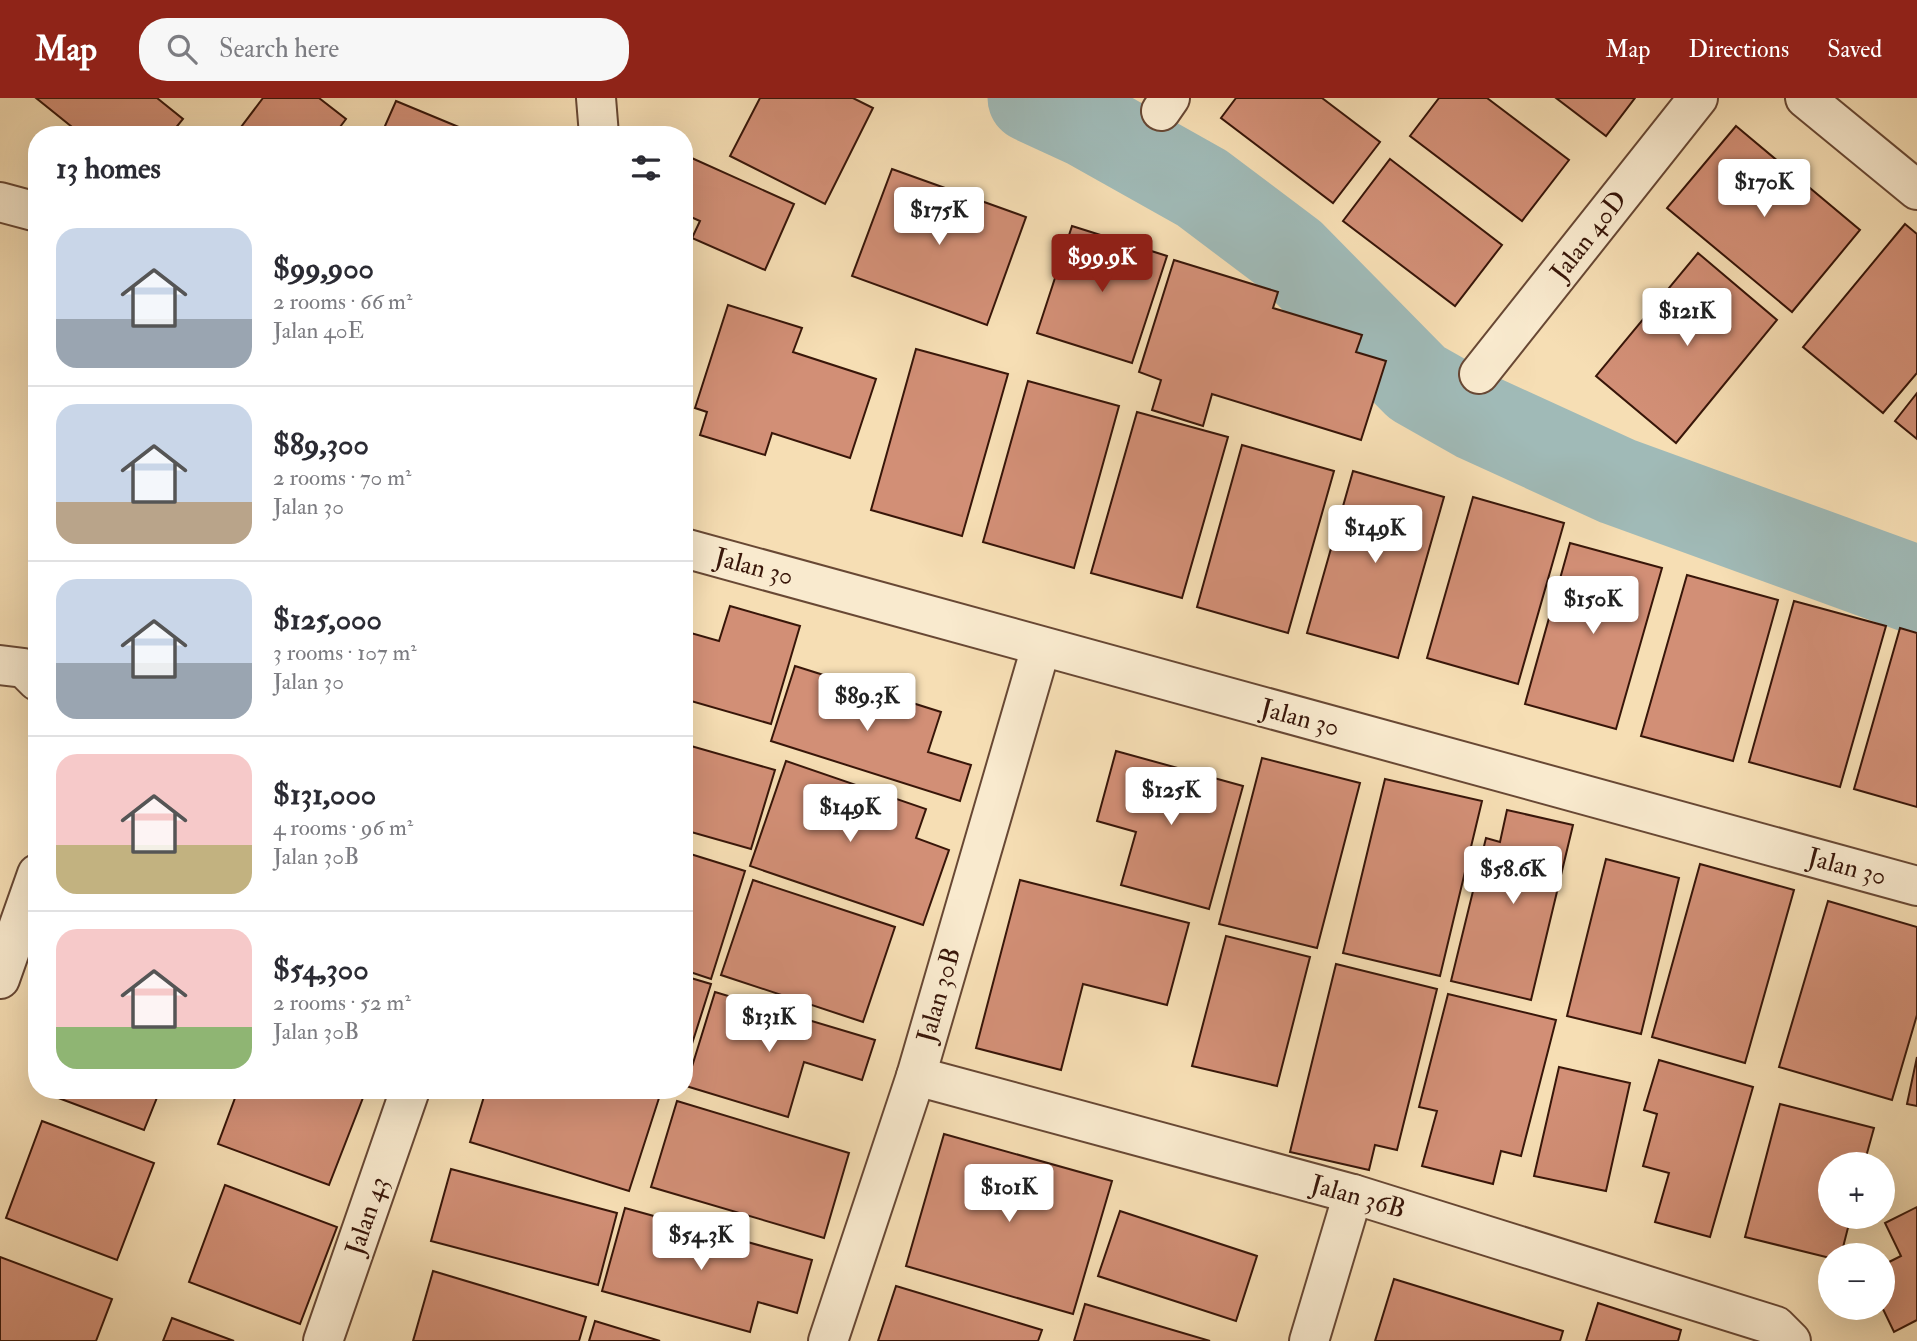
<!DOCTYPE html>
<html lang="en">
<head>
<meta charset="utf-8">
<style>
	body { margin:0; font-family:"IM FELL Double Pica",serif; background:#f7f7f7; color:#2b2b33; height:100vh; display:flex; flex-direction:column; font-size:26px; white-space:nowrap }
	* { box-sizing:border-box; margin:0 }
	p { font-size:23px; color:#7c7c81 }
	.icon { flex:none; width:38px; height:38px; fill:none; stroke:currentColor; stroke-width:2; stroke-linecap:round; stroke-linejoin:round }
	.map { position:relative; flex:1; overflow:hidden }
	.drawer { position:absolute; left:28px; top:28px; width:665px; height:973px; display:flex; flex-direction:column; background:#fff; border-radius:28px; box-shadow:0 7px 28px #0002 }
	.drawer>* { flex:none }
	.controls { position:absolute; left:1818px; top:1054px; display:grid; gap:14px }
	.controls a { display:grid; place-items:center; width:77px; height:77px; border-radius:50%; background:#fff; box-shadow:0 7px 28px #0002; font-size:35px }
	.price { position:absolute; translate:-50% -60px; padding:0 16px; border-radius:7px; background:#fff; color:#222; font-size:23px; line-height:46px; filter:drop-shadow(0 2px 4px #0008) }
	.price::after { content:''; position:absolute; left:50%; top:42px; width:21px; height:16px; margin-left:-10px; background:inherit; clip-path:polygon(0 0,100% 0,50% 100%) }
	.price.on { background:#8f2418; color:#fff }
	ul { padding:0; list-style:none }
	li { display:flex; align-items:center; gap:21px; height:175px; padding:0 28px }
	li+li { border-top:2px solid #e1e1e2 }
	li span { display:grid; place-items:center; flex:none; width:196px; height:140px; border-radius:21px; color:#555 }
	li>.icon { margin-inline-start:auto }
	span .icon { width:84px; height:84px; fill:#fffc; stroke-width:1 }
	li b { font-size:30px }
	h2 { display:flex; justify-content:space-between; align-items:center; height:84px; padding:0 28px; font-size:30px }
	header { display:flex; align-items:center; gap:42px; box-sizing:border-box; height:98px; padding:0 35px; background:#8f2418; color:#fff }
	header strong { font-size:33px }
	nav { display:flex; gap:38px; margin-inline-start:auto; font-size:24px }
	.search { width:490px; height:63px; background:#f7f7f7; display:flex; align-items:center; gap:18px; box-sizing:border-box; padding:0 24px; border-radius:28px; color:#7c7c81; font-size:26px }
	.map>svg:first-child { display:block }
	.lines { fill:none; stroke-linecap:round; stroke-linejoin:round }
	.river { stroke:#a0bab7; stroke-width:89 }
	.building { fill:#d28f76; stroke:#381609; stroke-width:2 }
	.street-casing { stroke:#684834; stroke-width:42 }
	.street { stroke:#f9eace; stroke-width:38 }
	.labels { text-anchor:middle; dominant-baseline:central; stroke-width:5; stroke-linejoin:round; paint-order:stroke }
	.street-label { font-size:26px; fill:#381609; stroke:#f9eace }
</style>
</head>
<body>
<header>
<strong>Map</strong>
<div class="search"><svg class="icon" aria-label="search" viewBox="0 0 24 24"><circle cx="10" cy="10" r="6"/><path d="M15 15l6 6"/></svg>Search here</div>
<nav><a>Map</a><a>Directions</a><a>Saved</a></nav>
</header>
<div class="map">
<svg width="1917" height="1243" viewBox="0 0 1917 1243">
	<rect width="100%" height="100%" fill="#f6deb4"/>
	<filter id="stains"><feTurbulence type="fractalNoise" baseFrequency=".00286" numOctaves="4"/><feColorMatrix values="0 0 0 0 .2 0 0 0 0 .09 0 0 0 0 .02 0 0 0 .5 -.17"/></filter>
	<radialGradient id="worn" r=".72"><stop offset=".6" stop-color="#630" stop-opacity="0"/><stop offset="1" stop-color="#630" stop-opacity=".3"/></radialGradient>
	<g class="lines">
		<!-- river -->
		<polyline class="river" points="1032,0 1088,26 1202,90 1291,157 1417,285 1477,319 1617,383 1917,492"/>
	</g>
	<!-- building -->
	<g class="building">
		<polygon points="36,0 157,0 183,21 170,37 82,37"/>
		<polygon points="263,0 319,0 346,21 334,37 235,37"/>
		<polygon points="760,0 853,0 873,10 825,106 730,58"/>
		<polygon points="1236,0 1322,0 1380,44 1333,105 1221,20"/>
		<polygon points="1439,0 1487,0 1569,62 1522,123 1410,38"/>
		<polygon points="1556,0 1635,0 1606,38"/>
		<polygon points="396,3 478,37 381,37"/>
		<polygon points="1736,28 1860,132 1792,214 1667,110"/>
		<polygon points="685,57 794,106 765,172 692,140 700,123 684,116"/>
		<polygon points="1390,61 1502,147 1455,208 1343,123"/>
		<polygon points="892,71 1026,119 987,227 852,178"/>
		<polygon points="1905,126 1917,136 1917,275 1883,315 1803,249"/>
		<polygon points="1072,128 1167,158 1132,265 1037,235"/>
		<polygon points="1698,155 1777,222 1676,345 1596,278"/>
		<polygon points="1174,162 1278,194 1273,210 1362,237 1356,254 1386,263 1361,342 1212,296 1203,328 1152,312 1161,282 1139,274"/>
		<polygon points="728,207 802,230 793,254 876,281 850,360 772,335 765,357 700,337 707,314 695,310"/>
		<polygon points="916,251 1008,276 962,438 871,412"/>
		<polygon points="1028,283 1119,308 1074,470 983,444"/>
		<polygon points="1917,295 1917,341 1895,323"/>
		<polygon points="1137,314 1228,339 1182,500 1091,475"/>
		<polygon points="1242,347 1334,373 1288,535 1197,509"/>
		<polygon points="1353,373 1444,399 1398,560 1307,535"/>
		<polygon points="1473,399 1564,425 1518,586 1427,560"/>
		<polygon points="1570,445 1662,470 1616,631 1525,606"/>
		<polygon points="1687,477 1778,502 1733,663 1641,638"/>
		<polygon points="1794,503 1886,528 1840,689 1749,664"/>
		<polygon points="730,508 800,528 771,626 684,601 684,533 719,543"/>
		<polygon points="1900,530 1917,535 1917,709 1854,691"/>
		<polygon points="795,568 941,614 928,654 971,667 960,703 771,643"/>
		<polygon points="684,646 775,672 751,751 684,732"/>
		<polygon points="1116,653 1243,688 1209,811 1121,787 1136,734 1097,723"/>
		<polygon points="1262,660 1360,685 1317,850 1219,826"/>
		<polygon points="786,663 926,711 916,740 949,752 923,827 750,768"/>
		<polygon points="1385,681 1482,703 1440,878 1343,855"/>
		<polygon points="1507,712 1573,727 1531,902 1451,883 1486,740 1500,744"/>
		<polygon points="684,754 745,773 711,881 684,872"/>
		<polygon points="1606,761 1679,780 1641,936 1567,918"/>
		<polygon points="1700,766 1794,792 1745,965 1652,939"/>
		<polygon points="753,782 895,829 863,924 721,877"/>
		<polygon points="1020,782 1189,825 1167,907 1083,886 1061,972 976,950"/>
		<polygon points="1828,803 1917,829 1917,917 1892,1002 1779,969"/>
		<polygon points="1226,838 1310,859 1277,988 1192,968"/>
		<polygon points="1336,866 1437,891 1397,1052 1375,1047 1369,1072 1290,1054"/>
		<polygon points="684,878 711,886 684,971"/>
		<polygon points="715,894 875,942 862,982 804,964 788,1019 686,988"/>
		<polygon points="1448,896 1556,922 1521,1058 1501,1053 1493,1086 1422,1068 1437,1013 1419,1009"/>
		<polygon points="1917,959 1917,1008 1907,1006"/>
		<polygon points="1659,962 1753,989 1710,1139 1655,1124 1669,1075 1643,1068 1657,1016 1644,1012"/>
		<polygon points="1559,969 1630,985 1606,1093 1534,1078"/>
		<polygon points="37,992 160,992 144,1032"/>
		<polygon points="238,992 366,992 329,1087 218,1046"/>
		<polygon points="486,992 645,992 660,997 629,1093 470,1044"/>
		<polygon points="677,1003 849,1055 824,1140 651,1089"/>
		<polygon points="1780,1006 1874,1030 1864,1066 1830,1066 1830,1118 1851,1118 1841,1157 1830,1157 1830,1160 1745,1139"/>
		<polygon points="42,1023 154,1065 117,1162 6,1120"/>
		<polygon points="944,1036 1112,1083 1073,1216 906,1168"/>
		<polygon points="451,1071 617,1115 598,1187 431,1143"/>
		<polygon points="225,1087 337,1129 300,1226 189,1184"/>
		<polygon points="1917,1109 1917,1222 1894,1234 1882,1209 1883,1167 1901,1158 1885,1125"/>
		<polygon points="625,1110 812,1162 797,1215 758,1204 750,1234 602,1193"/>
		<polygon points="1120,1113 1257,1158 1236,1223 1098,1178"/>
		<polygon points="0,1159 112,1201 96,1243 0,1243"/>
		<polygon points="433,1173 586,1219 579,1243 413,1243"/>
		<polygon points="1394,1181 1563,1233 1560,1243 1375,1243"/>
		<polygon points="896,1188 1042,1232 1038,1243 878,1243"/>
		<polygon points="1598,1205 1681,1232 1678,1243 1586,1243"/>
		<polygon points="1085,1206 1210,1243 1074,1243"/>
		<polygon points="172,1220 234,1243 163,1243"/>
		<polygon points="595,1223 660,1243 589,1243"/>
	</g>
	<g class="lines">
		<!-- street casing -->
		<g class="street-casing">
			<g id="street">
				<polyline points="596,0 599,37"/>
				<polyline points="1805,0 1917,92"/>
				<polyline points="1161,13 1170,0"/>
				<polyline points="0,104 37,114"/>
				<polyline points="1479,276 1698,0"/>
				<polyline points="684,450 1917,788"/>
				<polyline points="0,567 24,570 37,583"/>
				<polyline points="0,881 37,776"/>
				<polyline points="916,978 1353,1096 1776,1228 1791,1243"/>
				<polyline points="323,1243 410,992"/>
				<polyline points="828,1243 916,978 1041,549"/>
				<polyline points="1309,1243 1353,1096"/>
			</g>
		</g>
		<!-- street -->
		<use href="#street" class="street"/>
	</g>
	<g class="labels">
		<!-- street labels -->
		<g class="street-label">
			<text transform="translate(1589 138) rotate(-52)">Jalan 40D</text>
			<text transform="translate(754 469) rotate(15)">Jalan 30</text>
			<text transform="translate(1300 620) rotate(15)">Jalan 30</text>
			<text transform="translate(1847 769) rotate(15)">Jalan 30</text>
			<text transform="translate(939 897) rotate(-74)">Jalan 30B</text>
			<text transform="translate(1358 1099) rotate(16)">Jalan 36B</text>
			<text transform="translate(367 1118) rotate(-71)">Jalan 43</text>
		</g>
	</g>
	<rect width="100%" height="100%" filter="url(#stains)"/>
	<rect width="100%" height="100%" fill="url(#worn)"/>
</svg>
<div class="controls">
<a>+</a>
<a>−</a>
</div>
<b class="price" style="left:1764px;top:121px">$170K</b>
<b class="price" style="left:939px;top:149px">$175K</b>
<b class="price on" style="left:1102px;top:196px">$99.9K</b>
<b class="price" style="left:1687px;top:250px">$121K</b>
<b class="price" style="left:1375px;top:467px">$149K</b>
<b class="price" style="left:1593px;top:538px">$150K</b>
<b class="price" style="left:867px;top:635px">$89.3K</b>
<b class="price" style="left:1171px;top:729px">$125K</b>
<b class="price" style="left:850px;top:746px">$149K</b>
<b class="price" style="left:1513px;top:808px">$58.6K</b>
<b class="price" style="left:769px;top:956px">$131K</b>
<b class="price" style="left:1009px;top:1126px">$101K</b>
<b class="price" style="left:701px;top:1174px">$54.3K</b>
<section class="drawer">
<h2>13 homes<svg class="icon" aria-label="filters" viewBox="0 0 24 24"><path d="M4 7h16M4 17h16"/><circle cx="9" cy="7" r="2"/><circle cx="15" cy="17" r="2"/></svg></h2>
<ul>
<li><span style="background:linear-gradient(#c9d6e8 65%,#9aa5b1 0)"><svg class="icon" aria-label="home" viewBox="0 0 24 24"><path d="M3 11l9-7 9 7M6 9v11h12V9"/></svg></span><div><b>$99,900</b><p>2 rooms · 66 m²</p><p>Jalan 40E</p></div></li>
<li><span style="background:linear-gradient(#c9d6e8 70%,#b9a48a 0)"><svg class="icon" aria-label="home" viewBox="0 0 24 24"><path d="M3 11l9-7 9 7M6 9v11h12V9"/></svg></span><div><b>$89,300</b><p>2 rooms · 70 m²</p><p>Jalan 30</p></div></li>
<li><span style="background:linear-gradient(#c9d6e8 60%,#9aa5b1 0)"><svg class="icon" aria-label="home" viewBox="0 0 24 24"><path d="M3 11l9-7 9 7M6 9v11h12V9"/></svg></span><div><b>$125,000</b><p>3 rooms · 107 m²</p><p>Jalan 30</p></div></li>
<li><span style="background:linear-gradient(#f6c9c9 65%,#c2b280 0)"><svg class="icon" aria-label="home" viewBox="0 0 24 24"><path d="M3 11l9-7 9 7M6 9v11h12V9"/></svg></span><div><b>$131,000</b><p>4 rooms · 96 m²</p><p>Jalan 30B</p></div></li>
<li><span style="background:linear-gradient(#f6c9c9 70%,#8fb573 0)"><svg class="icon" aria-label="home" viewBox="0 0 24 24"><path d="M3 11l9-7 9 7M6 9v11h12V9"/></svg></span><div><b>$54,300</b><p>2 rooms · 52 m²</p><p>Jalan 30B</p></div></li>
</ul>
</section>
</div>
</body>
</html>
